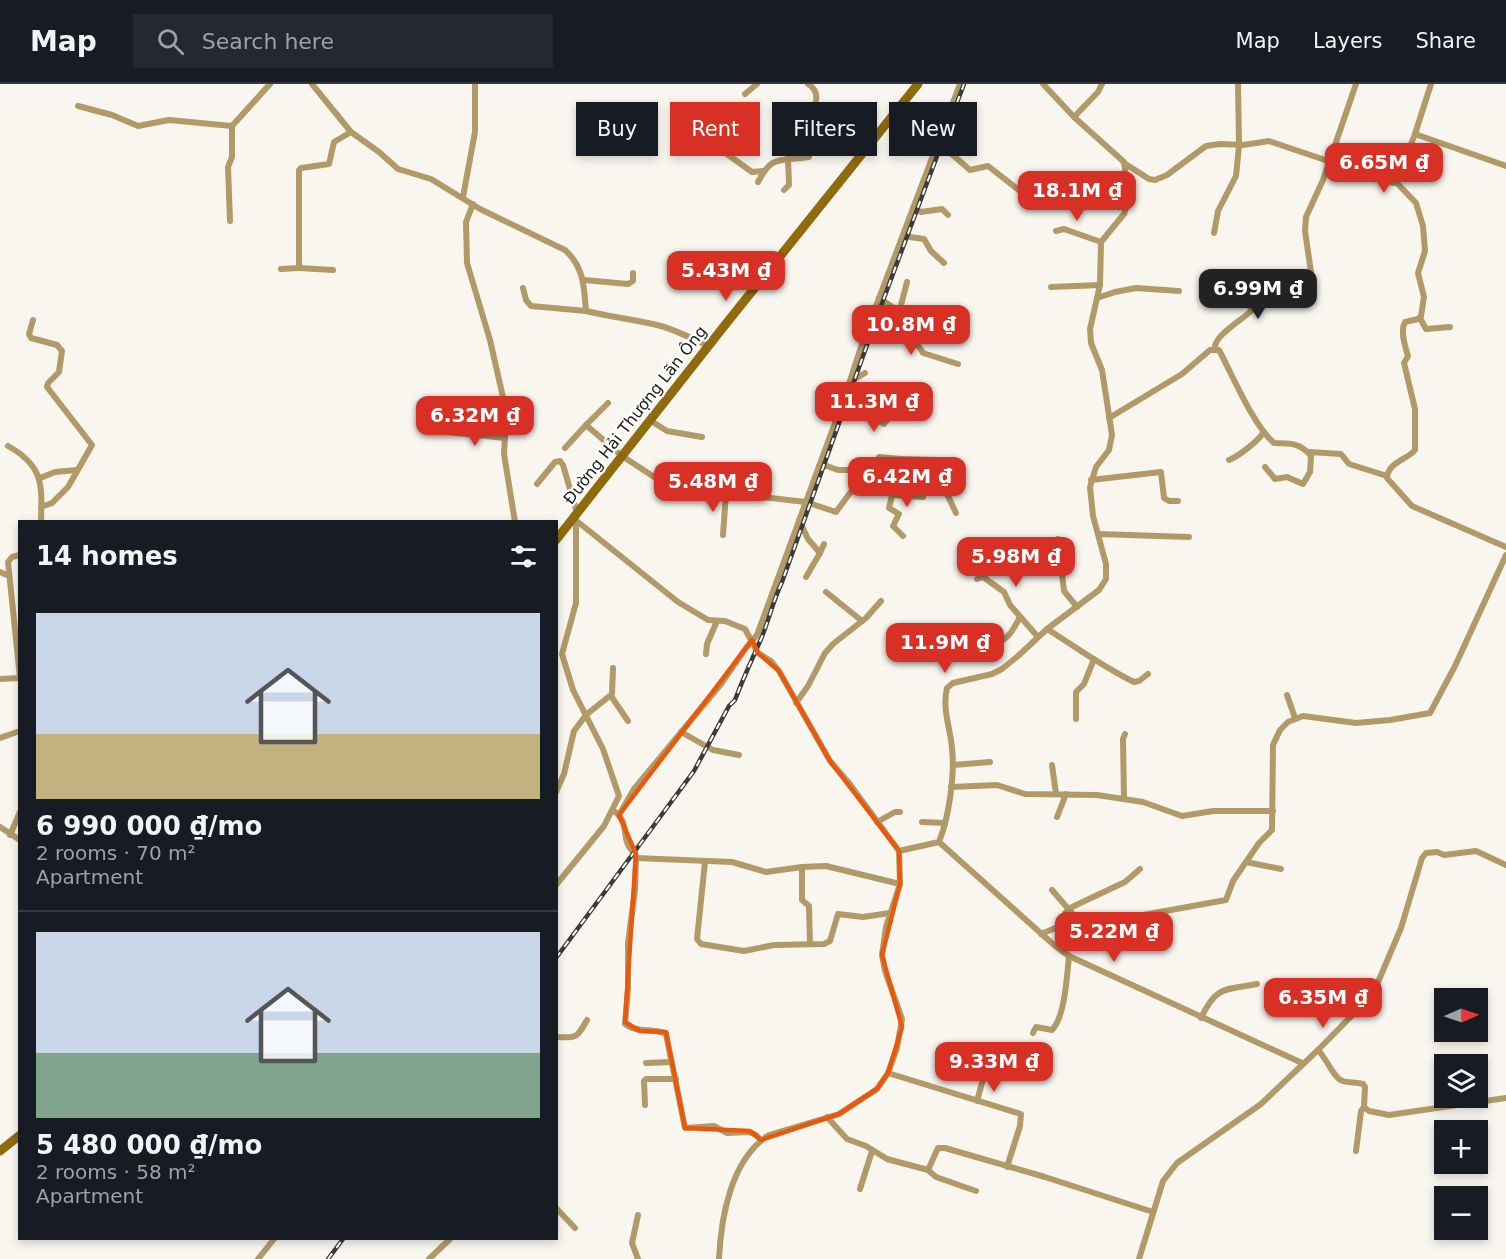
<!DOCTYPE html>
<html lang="en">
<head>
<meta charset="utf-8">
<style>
	body { margin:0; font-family:"DejaVu Sans",sans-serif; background:#242831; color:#f1f3f6; height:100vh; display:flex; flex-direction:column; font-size:22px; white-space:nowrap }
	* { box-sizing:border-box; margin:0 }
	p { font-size:20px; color:#9ea1a6 }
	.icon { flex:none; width:33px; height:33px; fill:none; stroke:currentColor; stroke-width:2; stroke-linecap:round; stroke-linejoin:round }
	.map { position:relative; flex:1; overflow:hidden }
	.sheet { position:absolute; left:18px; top:436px; width:540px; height:720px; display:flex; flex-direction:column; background:#171b24; border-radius:0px; box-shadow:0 3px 9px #0003 }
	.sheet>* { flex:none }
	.guide { position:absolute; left:576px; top:18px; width:570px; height:54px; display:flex; gap:12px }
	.needle { width:39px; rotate:88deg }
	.tools { position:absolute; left:1434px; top:904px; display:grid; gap:12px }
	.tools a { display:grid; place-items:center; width:54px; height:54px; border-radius:0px; background:#171b24; box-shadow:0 3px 9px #0003; font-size:30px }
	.price { position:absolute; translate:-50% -51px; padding:0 14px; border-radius:12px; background:#d93025; color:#fff; font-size:20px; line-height:39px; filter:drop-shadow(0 2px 3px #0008) }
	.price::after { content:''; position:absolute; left:50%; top:36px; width:18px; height:14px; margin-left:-9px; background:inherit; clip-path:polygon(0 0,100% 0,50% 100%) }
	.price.on { background:#222; color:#fff }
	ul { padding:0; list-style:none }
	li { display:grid; align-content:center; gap:12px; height:318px; padding:0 18px }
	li+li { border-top:2px solid #363941 }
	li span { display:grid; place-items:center; height:186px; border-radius:0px; color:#555 }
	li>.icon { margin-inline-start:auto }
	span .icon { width:108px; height:108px; fill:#fffc; stroke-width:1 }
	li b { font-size:26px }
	h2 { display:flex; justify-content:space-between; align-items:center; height:72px; padding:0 18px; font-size:26px }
	.pill { padding:0 21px; border-radius:0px; background:#171b24; box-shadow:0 3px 9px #0003; font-size:21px; line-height:54px }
	.pill.on { background:#d93025; color:#fff }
	header { display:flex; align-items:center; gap:36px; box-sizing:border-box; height:84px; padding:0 30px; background:#171b24; border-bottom:2px solid #363941 }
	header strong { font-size:28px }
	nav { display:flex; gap:33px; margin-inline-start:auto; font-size:21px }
	.search { width:420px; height:54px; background:#242831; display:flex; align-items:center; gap:15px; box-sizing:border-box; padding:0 21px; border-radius:0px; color:#9ea1a6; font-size:22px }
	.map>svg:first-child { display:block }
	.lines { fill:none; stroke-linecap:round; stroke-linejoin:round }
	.street { stroke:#b29968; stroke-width:6 }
	.secondary { stroke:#8f6b0d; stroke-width:9 }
	.rail-casing { stroke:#3d3b38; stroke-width:4.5 }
	.rail { stroke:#fff; stroke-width:2; stroke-dasharray:7; stroke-linecap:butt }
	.marked { fill:none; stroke:#e8590c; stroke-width:4.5; stroke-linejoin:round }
	.labels { text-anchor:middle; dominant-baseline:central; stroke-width:4.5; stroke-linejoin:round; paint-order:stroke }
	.street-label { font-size:16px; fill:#191815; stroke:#fff }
</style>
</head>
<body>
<header>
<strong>Map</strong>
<div class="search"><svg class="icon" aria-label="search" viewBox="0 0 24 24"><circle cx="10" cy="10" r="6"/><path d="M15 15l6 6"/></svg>Search here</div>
<nav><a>Map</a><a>Layers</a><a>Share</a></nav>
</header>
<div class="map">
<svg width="1506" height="1175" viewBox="0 0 1506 1175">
	<rect width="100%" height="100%" fill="#f9f6f0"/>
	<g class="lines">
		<!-- street -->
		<g class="street">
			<path d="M312 0 351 48 379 68 398 85 431 95 480 125 565 166C584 183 584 203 586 227 611 233 637 236 661 242 678 247 693 255 709 262"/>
			<path d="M808 0C831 14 798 37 811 54L862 70"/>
			<polyline points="745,10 757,0"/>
			<polyline points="78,22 112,31 138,42 169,36 232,42 270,0"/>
			<polyline points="1074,33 1098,8 1102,0"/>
			<polyline points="685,49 717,63 752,88 764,87"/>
			<polyline points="1415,50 1431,0"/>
			<polyline points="938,58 970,86 988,82 1029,114"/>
			<polyline points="1124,79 1149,95 1155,96 1167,91 1206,62 1220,60 1243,61 1269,57 1393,99 1397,96 1415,50 1506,82"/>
			<path d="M758 98C773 69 781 78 809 73L811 54"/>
			<path d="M1396 98 1416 119 1423 142 1425 167 1418 189 1424 213 1421 232 1418 235 1405 238C1400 247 1405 262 1408 272L1404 279 1415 325V366C1407 376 1388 378 1387 394L1412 422 1506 463"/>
			<path d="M1073 101 1097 119C1110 113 1111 100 1127 98"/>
			<polyline points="784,106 789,101 788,74"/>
			<polyline points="1072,111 1086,122 1094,118"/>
			<polyline points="463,113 475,48 475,0"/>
			<polyline points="473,120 466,138 467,179 490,256 505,322 506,336 504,370 515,438"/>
			<polyline points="913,124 921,128 942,125 948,131"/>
			<polyline points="230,137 228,83 232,73 232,42"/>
			<polyline points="905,146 910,153 924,155 931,167 944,179"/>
			<polyline points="1056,147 1064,145 1101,158"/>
			<polyline points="1214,149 1218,127 1236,92 1239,62 1238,0"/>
			<polyline points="281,185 299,184"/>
			<polyline points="333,186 299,184 299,86 301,84 329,80 334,58 351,48"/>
			<polyline points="584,196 628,200 633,197 633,189"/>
			<polyline points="1307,200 1311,188 1305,147 1306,133 1323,96 1356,0"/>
			<polyline points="1051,203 1100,201"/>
			<polyline points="523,204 526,216 531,222 586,227"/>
			<polyline points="879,214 894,224 900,225 907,198"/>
			<polyline points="1097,214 1115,208 1136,204 1179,207"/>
			<polyline points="1420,234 1426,245 1450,243"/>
			<polyline points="33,236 29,250 31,254 57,261 62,267 59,288 48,299 47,303 92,361 68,403 52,419 41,423"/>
			<path d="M868 243C888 245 914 250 923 269L958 280"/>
			<path d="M1215 265C1213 252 1241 237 1251 227L1250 222 1238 214"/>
			<polyline points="850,298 865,289"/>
			<polyline points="608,319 586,341 622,372 668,402 806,418 836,428 850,409"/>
			<polyline points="841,323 862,333 872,333 884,340 895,325"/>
			<path d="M1109 334 1182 290 1210 266H1219C1233 292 1253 341 1274 359 1289 359 1301 359 1311 372L1310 388 1303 400 1287 393 1275 395 1265 383"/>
			<polyline points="651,337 667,347 702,353"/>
			<polyline points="448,348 505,354"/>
			<path d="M8 362C44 382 42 401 41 438"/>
			<polyline points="565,364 586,341"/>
			<polyline points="1309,368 1341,370 1349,380 1387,392"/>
			<polyline points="901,375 937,376 946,408 956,429"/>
			<path d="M1229 376C1239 372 1258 357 1264 348"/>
			<polyline points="819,382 827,382 838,386 871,386 875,384 879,373 901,375 889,424 899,430 893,442 903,452"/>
			<polyline points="40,394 55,388 77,386"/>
			<polyline points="1091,396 1161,388 1164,414 1169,417 1178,417"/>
			<polyline points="537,400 555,378 560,377 563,381 577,429"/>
			<polyline points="893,411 923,413"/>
			<polyline points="573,434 678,518 708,536 725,537 745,545 758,569 771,577 779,587 830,677 849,699 899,767"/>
			<polyline points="799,436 808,455 820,469 824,460"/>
			<polyline points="1098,450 1189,453"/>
			<polyline points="723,451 726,409"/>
			<polyline points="1058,455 1064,507 1077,523"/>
			<polyline points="0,488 9,492"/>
			<polyline points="806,493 820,469"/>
			<polyline points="977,495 983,493 986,495 1004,508 1010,521 1038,553"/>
			<polyline points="826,508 862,537"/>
			<path d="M1047 545C1076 563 1103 583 1134 598L1139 597 1148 590"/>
			<path d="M977 546 993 560C1008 557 1013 546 1020 533"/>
			<polyline points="706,570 707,560 717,537"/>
			<polyline points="0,595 20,594 8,478 12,473 20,471"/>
			<polyline points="1287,611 1295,634"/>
			<polyline points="611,612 628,637"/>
			<polyline points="796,619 808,602 825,569 833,560 866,534 881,517"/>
			<polyline points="1076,635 1076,608 1084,600 1094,575"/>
			<polyline points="681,648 713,666 739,671"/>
			<polyline points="0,654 20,647"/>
			<polyline points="953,681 990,678"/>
			<polyline points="1052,681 1056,710"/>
			<polyline points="951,703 997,701 1025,710 1097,711 1143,718 1182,732 1213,727 1273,727"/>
			<polyline points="556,708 564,690 574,647 586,631 612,610 613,584"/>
			<polyline points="1124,715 1123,655 1125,650"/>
			<path d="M613 726C629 739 622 746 628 761 631 767 635 768 636 774L635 806 628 859V906L625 940C638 950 653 943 666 950L685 1044 714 1042 727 1049 749 1048 756 1051 761 1056"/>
			<polyline points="619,731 634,705 721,600 746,564 757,551 846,309 864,254 960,0"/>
			<polyline points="1057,733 1066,710"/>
			<polyline points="877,738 895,728 900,728"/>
			<polyline points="922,738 945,739"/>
			<polyline points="0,743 20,756"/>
			<polyline points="10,751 20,728"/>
			<polyline points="939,758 1054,861 1069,872 1302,979"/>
			<polyline points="636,774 732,778 766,788 802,783 826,782 900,800"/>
			<polyline points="705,778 697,855 701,860 744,867 774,861 824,860 830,857 838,830 863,833 890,829"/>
			<polyline points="1246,778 1281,785"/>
			<polyline points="802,783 802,816 809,822 810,860"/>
			<polyline points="556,801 604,742 619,712 603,665 573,606 562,570 576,519 576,437"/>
			<polyline points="1052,806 1077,835"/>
			<polyline points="1067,838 1065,829 1072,823 1125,798 1140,785"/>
			<polyline points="1041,850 1077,835 1132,833 1226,816 1233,797 1259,759 1272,746 1273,661 1280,646 1288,638 1303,632 1356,639 1390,636 1430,629 1455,582 1506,471"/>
			<path d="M1201 934C1216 902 1224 906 1257 900"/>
			<path d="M1033 949 1036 943 1052 946C1065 933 1067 891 1069 872"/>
			<path d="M556 953C577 954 577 954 587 936"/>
			<path d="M1318 966C1327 975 1334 995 1343 997 1349 999 1356 998 1363 1000L1365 1003 1364 1023 1369 1027 1389 1031 1506 1014"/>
			<polyline points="646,979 671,978"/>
			<polyline points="888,989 1021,1030 1020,1042 1007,1083"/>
			<polyline points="977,1017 989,974 993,970 1043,983"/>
			<polyline points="645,1021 644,997 646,995 676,995"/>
			<polyline points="827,1033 847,1055 866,1062 887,1075 928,1086 938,1064 945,1064 1045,1093 1153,1128"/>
			<polyline points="1356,1067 1361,1027 1364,1023"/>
			<polyline points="928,1086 936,1093 976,1107"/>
			<polyline points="860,1105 872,1067"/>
			<polyline points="556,1124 575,1144"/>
			<polyline points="258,1175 274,1155"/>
			<polyline points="429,1175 450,1155"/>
			<polyline points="638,1175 632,1159 638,1131"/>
			<path d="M719 1175C721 1133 731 1075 769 1051L839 1030 877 1005 888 989 897 964 902 935 885 887 882 871 886 843 900 800 899 767 939 758C949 733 955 691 952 664 950 643 942 625 947 604L953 599 992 590 1002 585 1018 572 1047 545 1099 506 1106 495V480L1093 432 1090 403 1096 383 1109 366 1112 351 1102 286 1091 259 1090 245 1100 201 1101 158 1124 130 1127 121V98L1124 78 1074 33 1043 0"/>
			<polyline points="1139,1175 1163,1097 1177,1079 1261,1020 1318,966 1373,910 1401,844 1422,774 1426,769 1437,768 1444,771 1476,767 1506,781"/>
		</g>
		<!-- secondary -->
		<g class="secondary">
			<polyline points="556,456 721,246 918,0"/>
			<polyline points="0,1067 20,1051"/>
		</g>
		<!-- rail casing -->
		<g class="rail-casing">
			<g id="rail">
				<path d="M556 874 694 687 729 622 735 616C743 595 752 575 761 555 769 536 773 517 782 498L881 222 964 0"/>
				<polyline points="328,1175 343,1155"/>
			</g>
		</g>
		<!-- rail -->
		<use href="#rail" class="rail"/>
	</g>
	<!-- marked area -->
	<path class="marked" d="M752 556 758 569 779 587 830 677 899 767 900 800 882 871 902 943 888 989 877 1005 839 1030 761 1056 750 1047 685 1044 666 948 640 947 625 938 636 770 619 731Z"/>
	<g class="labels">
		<!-- street labels -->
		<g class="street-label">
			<text transform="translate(635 331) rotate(-52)">Đường Hải Thượng Lãn Ông</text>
		</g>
	</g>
</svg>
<div class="tools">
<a><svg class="needle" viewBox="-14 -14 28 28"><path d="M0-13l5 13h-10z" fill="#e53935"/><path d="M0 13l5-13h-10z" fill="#9ea1a6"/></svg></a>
<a><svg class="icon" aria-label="layers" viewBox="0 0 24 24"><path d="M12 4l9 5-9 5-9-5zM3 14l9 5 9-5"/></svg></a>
<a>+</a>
<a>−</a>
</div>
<b class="price" style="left:1384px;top:110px">6.65M ₫</b>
<b class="price" style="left:1077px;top:138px">18.1M ₫</b>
<b class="price" style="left:726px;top:218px">5.43M ₫</b>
<b class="price on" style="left:1258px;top:236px">6.99M ₫</b>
<b class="price" style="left:911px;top:272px">10.8M ₫</b>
<b class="price" style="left:874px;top:349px">11.3M ₫</b>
<b class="price" style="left:475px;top:363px">6.32M ₫</b>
<b class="price" style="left:907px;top:424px">6.42M ₫</b>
<b class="price" style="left:713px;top:429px">5.48M ₫</b>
<b class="price" style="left:1016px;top:504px">5.98M ₫</b>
<b class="price" style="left:945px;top:590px">11.9M ₫</b>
<b class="price" style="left:1114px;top:879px">5.22M ₫</b>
<b class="price" style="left:1323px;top:945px">6.35M ₫</b>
<b class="price" style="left:994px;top:1009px">9.33M ₫</b>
<div class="guide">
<a class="pill">Buy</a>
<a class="pill on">Rent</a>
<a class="pill">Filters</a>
<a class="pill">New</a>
</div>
<section class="sheet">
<h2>14 homes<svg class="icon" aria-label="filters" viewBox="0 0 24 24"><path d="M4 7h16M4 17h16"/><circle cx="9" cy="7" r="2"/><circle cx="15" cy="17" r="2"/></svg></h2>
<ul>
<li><span style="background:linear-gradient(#c9d6e8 65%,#c2b280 0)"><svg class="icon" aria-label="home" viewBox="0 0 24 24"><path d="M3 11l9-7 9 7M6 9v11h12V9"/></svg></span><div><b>6 990 000 ₫/mo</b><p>2 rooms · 70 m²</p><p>Apartment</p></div></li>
<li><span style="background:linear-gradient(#c9d6e8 65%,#7fa58c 0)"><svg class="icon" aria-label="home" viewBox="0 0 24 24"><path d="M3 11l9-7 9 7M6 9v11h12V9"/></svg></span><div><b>5 480 000 ₫/mo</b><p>2 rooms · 58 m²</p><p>Apartment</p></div></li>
</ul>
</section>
</div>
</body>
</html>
